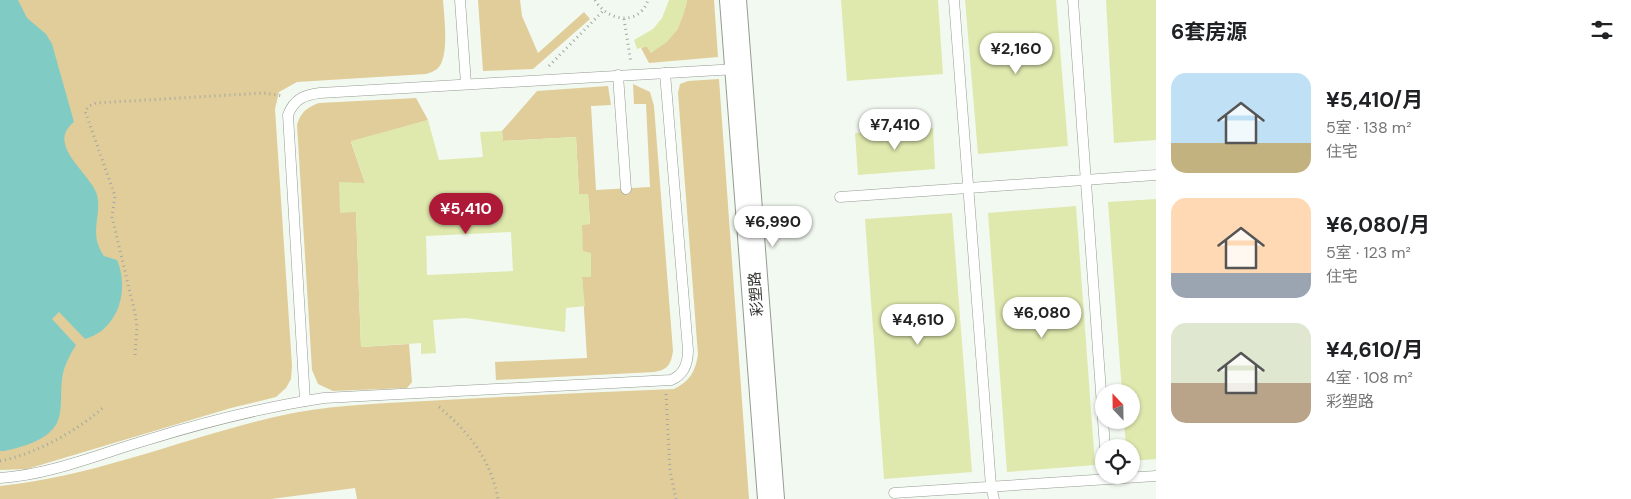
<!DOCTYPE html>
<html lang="zh">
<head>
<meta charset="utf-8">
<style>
	body { margin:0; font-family:"DM Sans","Noto Sans SC",sans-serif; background:#f6f6f6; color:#202124; height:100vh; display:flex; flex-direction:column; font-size:19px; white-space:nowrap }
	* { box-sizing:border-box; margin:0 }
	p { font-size:16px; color:#757577 }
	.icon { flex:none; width:28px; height:28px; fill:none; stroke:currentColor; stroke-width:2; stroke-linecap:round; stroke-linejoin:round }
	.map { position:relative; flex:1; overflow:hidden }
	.panel { display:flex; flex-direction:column; background:#fff; width:475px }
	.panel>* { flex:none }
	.needle { width:32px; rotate:338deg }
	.tools { position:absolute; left:1095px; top:384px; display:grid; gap:10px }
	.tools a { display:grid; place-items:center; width:45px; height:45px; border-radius:50%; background:#fff; box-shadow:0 1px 4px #0004; font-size:25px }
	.price { position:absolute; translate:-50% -42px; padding:0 11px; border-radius:18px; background:#fff; color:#222; font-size:16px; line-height:32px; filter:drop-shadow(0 1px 2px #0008) }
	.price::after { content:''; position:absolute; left:50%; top:30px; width:15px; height:11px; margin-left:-8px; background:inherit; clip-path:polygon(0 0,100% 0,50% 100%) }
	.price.active { background:#ae1938; color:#fff }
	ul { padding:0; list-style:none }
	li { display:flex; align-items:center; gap:15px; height:125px; padding:0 15px }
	li span { display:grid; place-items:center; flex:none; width:140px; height:100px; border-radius:15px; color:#555 }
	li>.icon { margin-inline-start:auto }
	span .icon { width:60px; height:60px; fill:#fffc; stroke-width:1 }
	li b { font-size:21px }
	h2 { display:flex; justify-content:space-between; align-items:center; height:60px; padding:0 15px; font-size:21px }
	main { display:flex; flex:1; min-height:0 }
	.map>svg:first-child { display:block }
	.green { fill:#e0cd9a }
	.water { fill:#80ccc4 }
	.building { fill:#dfe8ad; fill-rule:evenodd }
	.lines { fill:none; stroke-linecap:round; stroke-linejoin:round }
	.service-casing { stroke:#949b92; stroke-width:11 }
	.tertiary-casing { stroke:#949b92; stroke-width:28 }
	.path { stroke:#a2a7a0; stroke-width:3; stroke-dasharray:1 4; stroke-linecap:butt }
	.service { stroke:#fff; stroke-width:10 }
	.tertiary { stroke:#fff; stroke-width:26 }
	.labels { text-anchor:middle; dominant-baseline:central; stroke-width:4; stroke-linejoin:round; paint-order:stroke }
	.street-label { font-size:15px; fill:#30332f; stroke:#fff }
</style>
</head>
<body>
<main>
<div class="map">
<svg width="1156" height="499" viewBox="0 0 1156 499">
	<rect width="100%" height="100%" fill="#f2f9f0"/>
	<!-- green -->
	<g class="green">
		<path d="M0 0H443C444 16 450 58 437 69 434 71 430 73 426 74L297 82 279 92 275 109 292 366 291 379 286 388 276 397 231 408 27 469 0 470Z"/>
		<polygon points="478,0 520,0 522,16 538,53 584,12 590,19 533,69 483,71"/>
		<path d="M687 0H714L718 57 649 63 641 48 647 46 651 53C672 34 681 29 687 0Z"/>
		<path d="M719 79 749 499H357L355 488 271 499H0V486C101 476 195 433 293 413 342 404 394 403 444 400 521 396 598 392 674 389 690 381 695 372 698 355L678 93 680 84 688 81Z"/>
		<path d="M633 84 650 92 654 106 673 351C671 364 668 370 654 372L496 380 495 362 587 358 582 277V225L590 223 588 195 579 194 576 137 503 141 502 131 537 91 608 86 611 105 591 106 596 190 650 187 646 104H634Z"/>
		<path d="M416 98 428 120 351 142 365 183 356 212 361 347 409 344 412 382 407 388 333 391 318 384 312 370 297 125C301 112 306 108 319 103Z"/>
	</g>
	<!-- water -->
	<path class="water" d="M0 0H18L27 18 46 34 52 44 74 122C46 144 87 171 96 192 104 213 87 232 104 256L117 260C130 290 118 330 85 339L59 312 52 319 76 345C70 355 63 367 62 380 60 393 63 411 57 423 47 441 22 447 4 451H0Z"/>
	<!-- building -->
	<g class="building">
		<polygon points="669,0 687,0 684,13 678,29 667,42 651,53 647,46 637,49 634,40 653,29 662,18"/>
		<polygon points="841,0 938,0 943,74 847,81"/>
		<polygon points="965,0 1056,0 1068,146 978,154"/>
		<polygon points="1106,0 1156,0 1156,140 1114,143"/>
		<path d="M428 120 439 160 483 157 480 132 502 131 503 141 576 137 579 194H588L590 224 582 225 583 251 591 253V277H582L585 306 566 308 565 332 466 318 433 320 436 353 421 354V343L361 347 356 212 340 213 339 182 365 183 351 141ZM511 232 513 271 427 275 426 236Z"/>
		<polygon points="933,128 935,169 858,175 855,133"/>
		<polygon points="1156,199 1156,459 1131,461 1131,448 1126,448 1124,420 1131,420 1131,392 1122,392 1108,202"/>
		<polygon points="1076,206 1095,465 1007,472 988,213"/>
		<polygon points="952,213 972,472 884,479 865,219"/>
	</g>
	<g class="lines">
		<!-- service casing -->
		<g class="service-casing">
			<g id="service">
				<polyline points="460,0 466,84"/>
				<polyline points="954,0 991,486 994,499"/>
				<polyline points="1073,0 1105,448"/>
				<polyline points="618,75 626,189"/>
				<polyline points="840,197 1156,175"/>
				<path d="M305 401 288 115C294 99 304 95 320 93L737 69"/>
				<path d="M0 478C50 475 99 454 147 440 205 422 264 407 324 398L671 380C684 375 688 364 688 350L665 73"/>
				<polyline points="894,493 1156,476"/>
			</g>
		</g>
		<!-- tertiary casing -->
		<g class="tertiary-casing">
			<polyline id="tertiary" points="733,0 771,499"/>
		</g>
		<!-- path -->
		<g class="path">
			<path d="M595 0C607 21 639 27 648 0"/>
			<polyline points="624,19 631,63"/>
			<polyline points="549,66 603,11"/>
			<polyline points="135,355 137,327 135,313 112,217 115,196 85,111 89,106 96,103 264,93 283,96"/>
			<polyline points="666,394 670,471 676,499"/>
			<path d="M439 407C469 432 491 460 498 499"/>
			<path d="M0 461C38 453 75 432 104 407"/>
		</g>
		<!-- service -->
		<use href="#service" class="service"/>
		<!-- tertiary -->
		<use href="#tertiary" class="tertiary"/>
	</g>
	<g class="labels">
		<!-- street labels -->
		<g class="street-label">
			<text transform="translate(756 294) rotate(-94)">彩塑路</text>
		</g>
	</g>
</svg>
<div class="tools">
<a><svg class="needle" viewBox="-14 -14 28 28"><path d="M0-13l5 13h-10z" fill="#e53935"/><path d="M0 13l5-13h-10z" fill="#757577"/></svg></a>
<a><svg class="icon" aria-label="locate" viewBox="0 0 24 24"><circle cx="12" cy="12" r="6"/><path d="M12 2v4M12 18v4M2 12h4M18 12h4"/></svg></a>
</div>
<b class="price" style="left:1016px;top:75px">¥2,160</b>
<b class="price" style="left:895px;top:151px">¥7,410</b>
<b class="price active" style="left:466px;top:235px">¥5,410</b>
<b class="price" style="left:773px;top:248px">¥6,990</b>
<b class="price" style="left:1042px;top:339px">¥6,080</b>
<b class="price" style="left:918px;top:346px">¥4,610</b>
</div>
<section class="panel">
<h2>6套房源<svg class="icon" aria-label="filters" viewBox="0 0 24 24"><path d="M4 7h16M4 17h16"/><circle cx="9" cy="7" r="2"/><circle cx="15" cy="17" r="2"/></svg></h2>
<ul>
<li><span style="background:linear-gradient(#bfe0f5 70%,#c2b280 0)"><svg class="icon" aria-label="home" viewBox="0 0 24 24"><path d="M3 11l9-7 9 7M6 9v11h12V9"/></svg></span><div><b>¥5,410/月</b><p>5室 · 138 m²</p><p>住宅</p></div></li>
<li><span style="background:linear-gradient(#ffd9b3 75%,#9aa5b1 0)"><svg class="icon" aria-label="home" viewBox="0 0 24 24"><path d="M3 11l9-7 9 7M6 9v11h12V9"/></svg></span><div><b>¥6,080/月</b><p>5室 · 123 m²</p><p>住宅</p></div></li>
<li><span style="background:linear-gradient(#dfe7d0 60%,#b9a48a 0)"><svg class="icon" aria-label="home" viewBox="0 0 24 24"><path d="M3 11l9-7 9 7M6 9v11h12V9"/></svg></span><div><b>¥4,610/月</b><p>4室 · 108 m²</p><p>彩塑路</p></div></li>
</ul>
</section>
</main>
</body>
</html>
